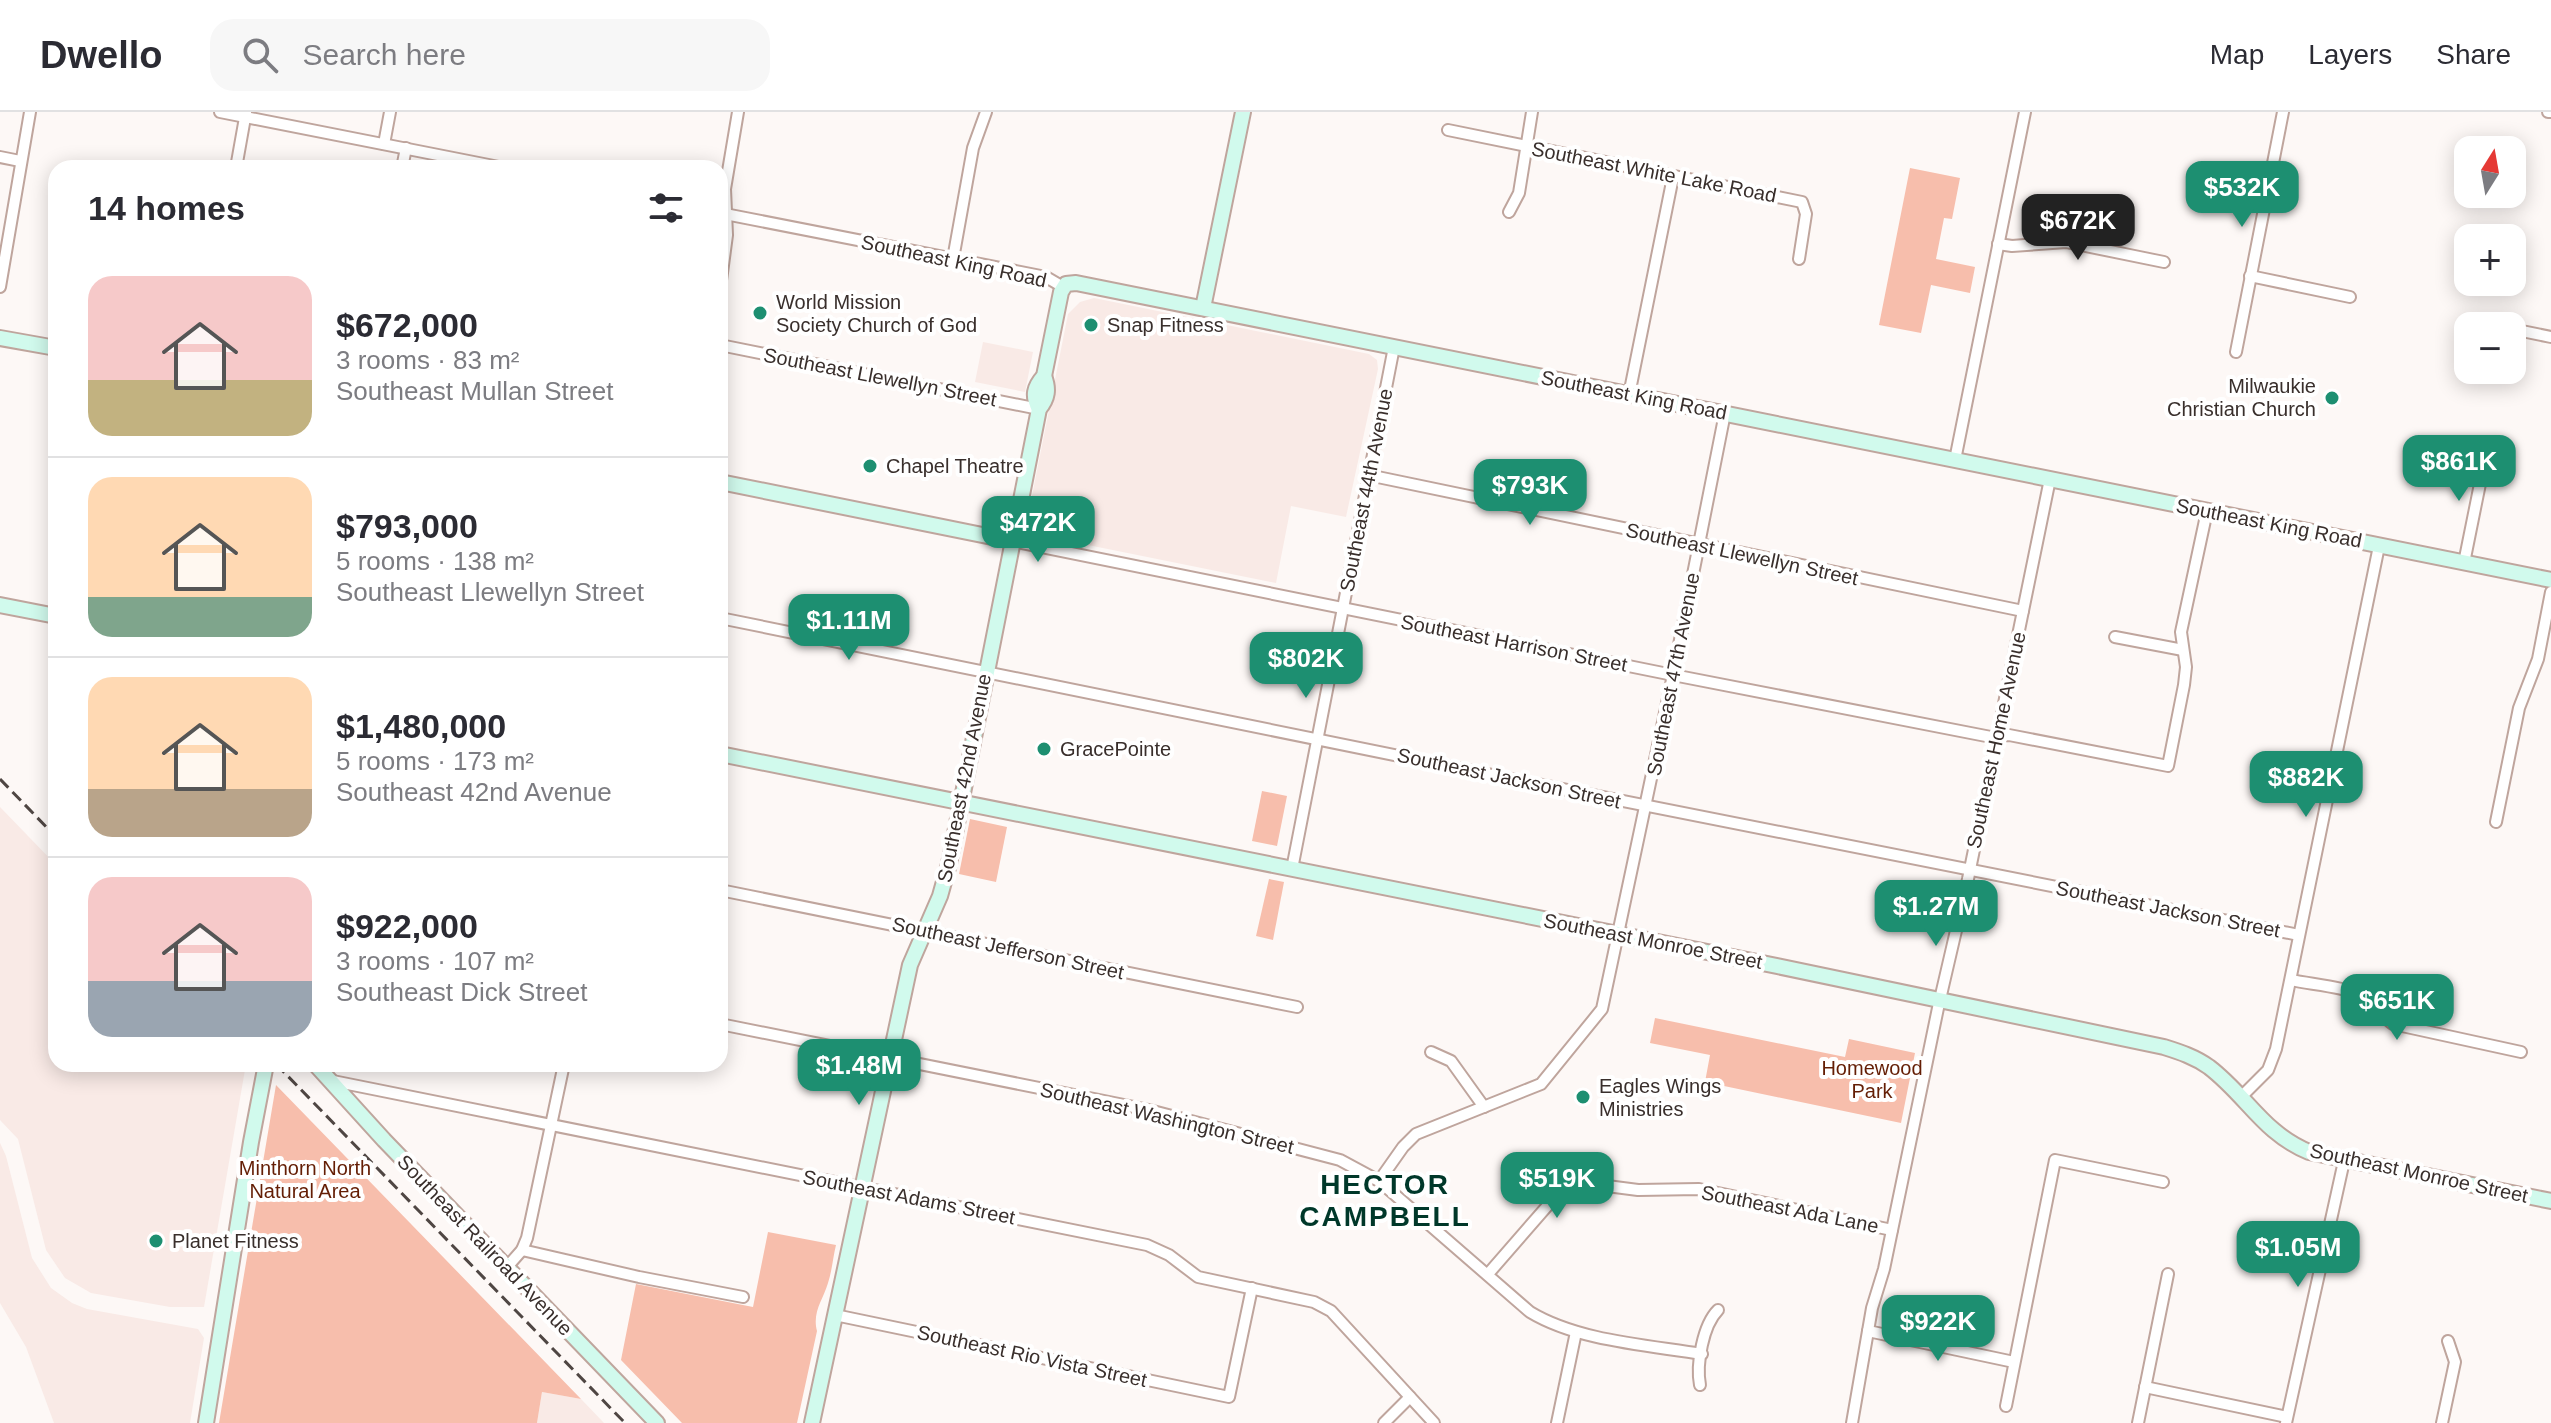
<!DOCTYPE html>
<html lang="en">
<head>
<meta charset="utf-8">
<style>
	body { margin:0; font-family:Arial,sans-serif; background:#f7f7f7; color:#2b2b33; height:100vh; display:flex; flex-direction:column; font-size:30px; white-space:nowrap }
	* { box-sizing:border-box; margin:0 }
	p { font-size:26px; color:#7c7c81 }
	.icon { flex:none; width:44px; height:44px; fill:none; stroke:currentColor; stroke-width:2; stroke-linecap:round; stroke-linejoin:round }
	.map { position:relative; flex:1; overflow:hidden }
	.drawer { position:absolute; left:48px; top:48px; width:680px; height:912px; display:flex; flex-direction:column; background:#fff; border-radius:24px; box-shadow:0 4px 20px #0003 }
	.drawer>* { flex:none }
	.needle { width:52px; rotate:11deg }
	.controls { position:absolute; left:2454px; top:24px; display:grid; gap:16px }
	.controls a { display:grid; place-items:center; width:72px; height:72px; border-radius:16px; background:#fff; box-shadow:0 4px 20px #0003; font-size:40px }
	.price { position:absolute; translate:-50% -68px; padding:0 18px; border-radius:16px; background:#1d8f71; color:#fff; font-size:26px; line-height:52px; filter:drop-shadow(0 2px 4px #0008) }
	.price::after { content:''; position:absolute; left:50%; top:48px; width:24px; height:18px; margin-left:-12px; background:inherit; clip-path:polygon(0 0,100% 0,50% 100%) }
	.price.selected { background:#222; color:#fff }
	ul { padding:0; list-style:none }
	li { display:flex; align-items:center; gap:24px; height:200px; padding:0 40px }
	li+li { border-top:2px solid #e1e1e2 }
	li span { display:grid; place-items:center; flex:none; width:224px; height:160px; border-radius:24px; color:#555 }
	li>.icon { margin-inline-start:auto }
	span .icon { width:96px; height:96px; fill:#fffc; stroke-width:1 }
	li b { font-size:34px }
	h2 { display:flex; justify-content:space-between; align-items:center; height:96px; padding:0 40px; font-size:34px }
	header { display:flex; align-items:center; gap:48px; box-sizing:border-box; height:112px; padding:0 40px; background:#fff; border-bottom:2px solid #e1e1e2 }
	header strong { font-size:38px }
	nav { display:flex; gap:44px; margin-inline-start:auto; font-size:28px }
	.search { width:560px; height:72px; background:#f7f7f7; display:flex; align-items:center; gap:20px; box-sizing:border-box; padding:0 28px; border-radius:24px; color:#7c7c81; font-size:30px }
	.map>svg:first-child { display:block }
	.built { fill:#f9eae6 }
	.green { fill:#f7beac }
	.lines { fill:none; stroke-linecap:round; stroke-linejoin:round }
	.street-casing { stroke:#bfa59d; stroke-width:14 }
	.secondary-casing { stroke:#bfa59d; stroke-width:18 }
	.street { stroke:#fff; stroke-width:10 }
	.secondary { stroke:#d1faed; stroke-width:14 }
	.rail { stroke:#4f4643; stroke-width:3; stroke-dasharray:12 6; stroke-linecap:butt }
	.poi-dot { fill:#1d8f71; stroke:#fff; stroke-width:3 }
	.labels { text-anchor:middle; dominant-baseline:central; stroke-width:8; stroke-linejoin:round; paint-order:stroke }
	.street-label { font-size:20px; fill:#392f2c; stroke:#fff }
	.poi-label { font-size:20px; fill:#392f2c; stroke:#fff; text-anchor:start }
	.park-label { font-size:20px; fill:#641e05; stroke:#fff }
	.district-label { font-size:28px; font-weight:bold; letter-spacing:2px; fill:#00382a; stroke:#fff }
</style>
</head>
<body>
<header>
<strong>Dwello</strong>
<div class="search"><svg class="icon" aria-label="search" viewBox="0 0 24 24"><circle cx="10" cy="10" r="6"/><path d="M15 15l6 6"/></svg>Search here</div>
<nav><a>Map</a><a>Layers</a><a>Share</a></nav>
</header>
<div class="map">
<svg width="2551" height="1311" viewBox="0 0 2551 1311">
	<rect width="100%" height="100%" fill="#fdf8f6"/>
	<!-- built -->
	<g class="built">
		<polygon points="1094,186 1369,242 1377,248 1378,257 1346,405 1291,394 1276,471 1083,432 1079,428 1034,419 1028,414 1027,409 1068,202 1080,190"/>
		<polygon points="983,230 1033,240 1025,280 975,270"/>
		<polygon points="0,695 56,753 56,952 246,952 204,1195 170,1195 91,1181 65,1166 46,1138 18,1027 0,1008"/>
		<polygon points="0,1031 6,1044 32,1146 51,1176 72,1191 87,1197 198,1217 204,1226 190,1311 54,1311 26,1235 0,1191"/>
		<polygon points="542,1280 581,1287 604,1311 537,1311"/>
	</g>
	<!-- green -->
	<g class="green">
		<polygon points="1910,56 1960,66 1952,107 1944,106 1936,147 1975,155 1970,181 1931,173 1921,221 1879,213"/>
		<polygon points="1262,679 1287,684 1277,734 1252,729"/>
		<polygon points="970,707 1007,715 996,770 959,762"/>
		<polygon points="1269,767 1284,770 1273,828 1256,824"/>
		<polygon points="1655,906 1845,945 1849,927 1915,941 1901,1011 1705,970 1710,943 1650,931"/>
		<polygon points="276,973 581,1287 542,1280 537,1311 219,1311"/>
		<path d="M768 1120 836 1133C833 1145 832 1159 828 1171 823 1188 812 1200 817 1219L797 1311H682L621 1248 636 1172 753 1195Z"/>
	</g>
	<g class="lines">
		<!-- street casing -->
		<g class="street-casing">
			<g id="street">
				<polyline points="220,0 504,56"/>
				<polyline points="2548,0 2551,0"/>
				<polyline points="1448,18 1802,90 1806,102 1799,147"/>
				<polyline points="384,32 390,0"/>
				<polyline points="0,45 20,49"/>
				<polyline points="236,56 246,0"/>
				<polyline points="402,56 406,36"/>
				<polyline points="1509,100 1519,81 1532,0"/>
				<polyline points="720,101 1046,165 1063,175"/>
				<polyline points="1998,132 2012,134 2066,130 2164,150"/>
				<polyline points="953,147 973,36 986,0"/>
				<polyline points="2250,164 2350,185"/>
				<polyline points="0,175 30,0"/>
				<polyline points="720,176 727,123 725,77 738,0"/>
				<polyline points="2478,210 2495,214"/>
				<polyline points="2512,217 2551,225"/>
				<polyline points="720,233 1039,297"/>
				<polyline points="2236,240 2283,0"/>
				<polyline points="1629,283 1673,65"/>
				<polyline points="1955,348 2025,0"/>
				<polyline points="1368,363 2023,499"/>
				<polyline points="1012,429 1673,563 1991,625 2009,623 2168,654 2184,573 2186,555 2181,520 2207,399"/>
				<polyline points="2464,451 2485,347 2478,330"/>
				<path d="M720 506C1246 614 1772 720 2299 823"/>
				<polyline points="2115,525 2183,538"/>
				<polyline points="2496,710 2519,596 2538,547 2551,480"/>
				<polyline points="1292,757 1394,235"/>
				<polyline points="720,778 1297,895"/>
				<path d="M2291 868C2314 873 2345 874 2365 886 2377 893 2382 905 2393 912L2521 940"/>
				<path d="M720 912 1149 998 1340 1048 1379 1069 1530 1200C1578 1229 1647 1233 1702 1242"/>
				<polyline points="1431,940 1451,949 1484,995"/>
				<polyline points="328,968 1147,1133 1169,1143 1198,1165 1314,1190 1331,1199 1434,1311"/>
				<polyline points="2240,986 2268,958 2276,937 2379,434"/>
				<polyline points="1379,1069 1403,1035 1416,1022 1541,972 1602,897 1673,563 1725,301"/>
				<polyline points="522,1138 639,1165 743,1185"/>
				<polyline points="507,1155 522,1138 527,1126 564,952"/>
				<polyline points="1488,1162 1556,1084 1569,1076 1584,1071 1638,1078 1699,1077 1892,1118"/>
				<polyline points="835,1203 1229,1285 1252,1176"/>
				<polyline points="1868,1219 2014,1250"/>
				<path d="M1700 1273C1696 1252 1703 1213 1718 1198"/>
				<polyline points="2145,1275 2287,1305"/>
				<polyline points="2006,1294 2055,1048 2163,1070"/>
				<polyline points="1384,1311 1410,1285"/>
				<polyline points="1557,1311 1576,1220"/>
				<polyline points="1852,1311 1872,1196 1884,1157 1938,896 1968,767 2050,367"/>
				<polyline points="2138,1311 2168,1162"/>
				<polyline points="2286,1311 2344,1049"/>
				<polyline points="2442,1311 2455,1250 2448,1229"/>
			</g>
		</g>
		<!-- secondary casing -->
		<g class="secondary-casing">
			<g id="secondary">
				<polyline points="1203,196 1243,0"/>
				<polyline points="0,226 56,236"/>
				<path d="M1039 297C1032 284 1034 275 1044 264L1061 180 1066 172 1076 171 2551 468"/>
				<polyline points="720,370 1012,429"/>
				<polyline points="0,493 56,504"/>
				<path d="M720 642 1777 854 2164 935C2180 940 2195 945 2209 955 2247 984 2263 1021 2309 1040L2551 1089"/>
				<polyline points="315,952 384,1028 657,1311"/>
				<polyline points="206,1311 251,1030 266,952"/>
				<path d="M812 1311 910 853 940 784 949 752 1039 297C1048 286 1049 277 1044 264"/>
			</g>
		</g>
		<!-- street -->
		<use href="#street" class="street"/>
		<!-- secondary -->
		<use href="#secondary" class="secondary"/>
		<!-- rail -->
		<g class="rail">
			<polyline points="0,667 56,725"/>
			<polyline points="276,952 625,1311"/>
		</g>
	</g>
	<!-- markers -->
	<g class="poi-dot">
		<circle cx="760" cy="201" r="8"/>
		<circle cx="1091" cy="213" r="8"/>
		<circle cx="2332" cy="286" r="8"/>
		<circle cx="870" cy="354" r="8"/>
		<circle cx="1044" cy="637" r="8"/>
		<circle cx="1583" cy="985" r="8"/>
		<circle cx="156" cy="1129" r="8"/>
	</g>
	<g class="labels">
		<!-- street labels -->
		<g class="street-label">
			<text transform="translate(1654 60) rotate(11)">Southeast White Lake Road</text>
			<text transform="translate(954 149) rotate(12)">Southeast King Road</text>
			<text transform="translate(880 265) rotate(11)">Southeast Llewellyn Street</text>
			<text transform="translate(1634 283) rotate(11)">Southeast King Road</text>
			<text transform="translate(1366 378) rotate(-79)">Southeast 44th Avenue</text>
			<text transform="translate(2269 411) rotate(11)">Southeast King Road</text>
			<text transform="translate(1742 442) rotate(12)">Southeast Llewellyn Street</text>
			<text transform="translate(1514 531) rotate(11)">Southeast Harrison Street</text>
			<text transform="translate(1673 562) rotate(-79)">Southeast 47th Avenue</text>
			<text transform="translate(1996 628) rotate(-78)">Southeast Home Avenue</text>
			<text transform="translate(964 666) rotate(-79)">Southeast 42nd Avenue</text>
			<text transform="translate(1509 666) rotate(12)">Southeast Jackson Street</text>
			<text transform="translate(2168 797) rotate(11)">Southeast Jackson Street</text>
			<text transform="translate(1653 829) rotate(11)">Southeast Monroe Street</text>
			<text transform="translate(1008 836) rotate(12)">Southeast Jefferson Street</text>
			<text transform="translate(1167 1006) rotate(13)">Southeast Washington Street</text>
			<text transform="translate(2419 1061) rotate(12)">Southeast Monroe Street</text>
			<text transform="translate(909 1085) rotate(11)">Southeast Adams Street</text>
			<text transform="translate(1790 1097) rotate(11)">Southeast Ada Lane</text>
			<text transform="translate(485 1133) rotate(46)">Southeast Railroad Avenue</text>
			<text transform="translate(1032 1244) rotate(12)">Southeast Rio Vista Street</text>
		</g>
		<!-- poi labels -->
		<g class="poi-label">
			<text x="776" y="190">World Mission<tspan x="776" dy="23">Society Church of God</tspan></text>
			<text x="1107" y="213">Snap Fitness</text>
			<text x="2316" y="274" text-anchor="end">Milwaukie<tspan x="2316" dy="23">Christian Church</tspan></text>
			<text x="886" y="354">Chapel Theatre</text>
			<text x="1060" y="637">GracePointe</text>
			<text x="1599" y="974">Eagles Wings<tspan x="1599" dy="23">Ministries</tspan></text>
			<text x="172" y="1129">Planet Fitness</text>
		</g>
		<!-- park labels -->
		<g class="park-label">
			<text x="1872" y="956">Homewood<tspan x="1872" dy="23">Park</tspan></text>
			<text x="305" y="1056">Minthorn North<tspan x="305" dy="23">Natural Area</tspan></text>
		</g>
		<!-- district labels -->
		<g class="district-label">
			<text x="1385" y="1072">HECTOR<tspan x="1385" dy="32">CAMPBELL</tspan></text>
		</g>
	</g>
</svg>
<div class="controls">
<a><svg class="needle" viewBox="-14 -14 28 28"><path d="M0-13l5 13h-10z" fill="#e53935"/><path d="M0 13l5-13h-10z" fill="#7c7c81"/></svg></a>
<a>+</a>
<a>−</a>
</div>
<b class="price" style="left:2242px;top:117px">$532K</b>
<b class="price selected" style="left:2078px;top:150px">$672K</b>
<b class="price" style="left:2459px;top:391px">$861K</b>
<b class="price" style="left:1530px;top:415px">$793K</b>
<b class="price" style="left:1038px;top:452px">$472K</b>
<b class="price" style="left:849px;top:550px">$1.11M</b>
<b class="price" style="left:1306px;top:588px">$802K</b>
<b class="price" style="left:2306px;top:707px">$882K</b>
<b class="price" style="left:1936px;top:836px">$1.27M</b>
<b class="price" style="left:2397px;top:930px">$651K</b>
<b class="price" style="left:859px;top:995px">$1.48M</b>
<b class="price" style="left:1557px;top:1108px">$519K</b>
<b class="price" style="left:2298px;top:1177px">$1.05M</b>
<b class="price" style="left:1938px;top:1251px">$922K</b>
<section class="drawer">
<h2>14 homes<svg class="icon" aria-label="filters" viewBox="0 0 24 24"><path d="M4 7h16M4 17h16"/><circle cx="9" cy="7" r="2"/><circle cx="15" cy="17" r="2"/></svg></h2>
<ul>
<li><span style="background:linear-gradient(#f6c9c9 65%,#c2b280 0)"><svg class="icon" aria-label="home" viewBox="0 0 24 24"><path d="M3 11l9-7 9 7M6 9v11h12V9"/></svg></span><div><b>$672,000</b><p>3 rooms · 83 m²</p><p>Southeast Mullan Street</p></div></li>
<li><span style="background:linear-gradient(#ffd9b3 75%,#7fa58c 0)"><svg class="icon" aria-label="home" viewBox="0 0 24 24"><path d="M3 11l9-7 9 7M6 9v11h12V9"/></svg></span><div><b>$793,000</b><p>5 rooms · 138 m²</p><p>Southeast Llewellyn Street</p></div></li>
<li><span style="background:linear-gradient(#ffd9b3 70%,#b9a48a 0)"><svg class="icon" aria-label="home" viewBox="0 0 24 24"><path d="M3 11l9-7 9 7M6 9v11h12V9"/></svg></span><div><b>$1,480,000</b><p>5 rooms · 173 m²</p><p>Southeast 42nd Avenue</p></div></li>
<li><span style="background:linear-gradient(#f6c9c9 65%,#9aa5b1 0)"><svg class="icon" aria-label="home" viewBox="0 0 24 24"><path d="M3 11l9-7 9 7M6 9v11h12V9"/></svg></span><div><b>$922,000</b><p>3 rooms · 107 m²</p><p>Southeast Dick Street</p></div></li>
</ul>
</section>
</div>
</body>
</html>
